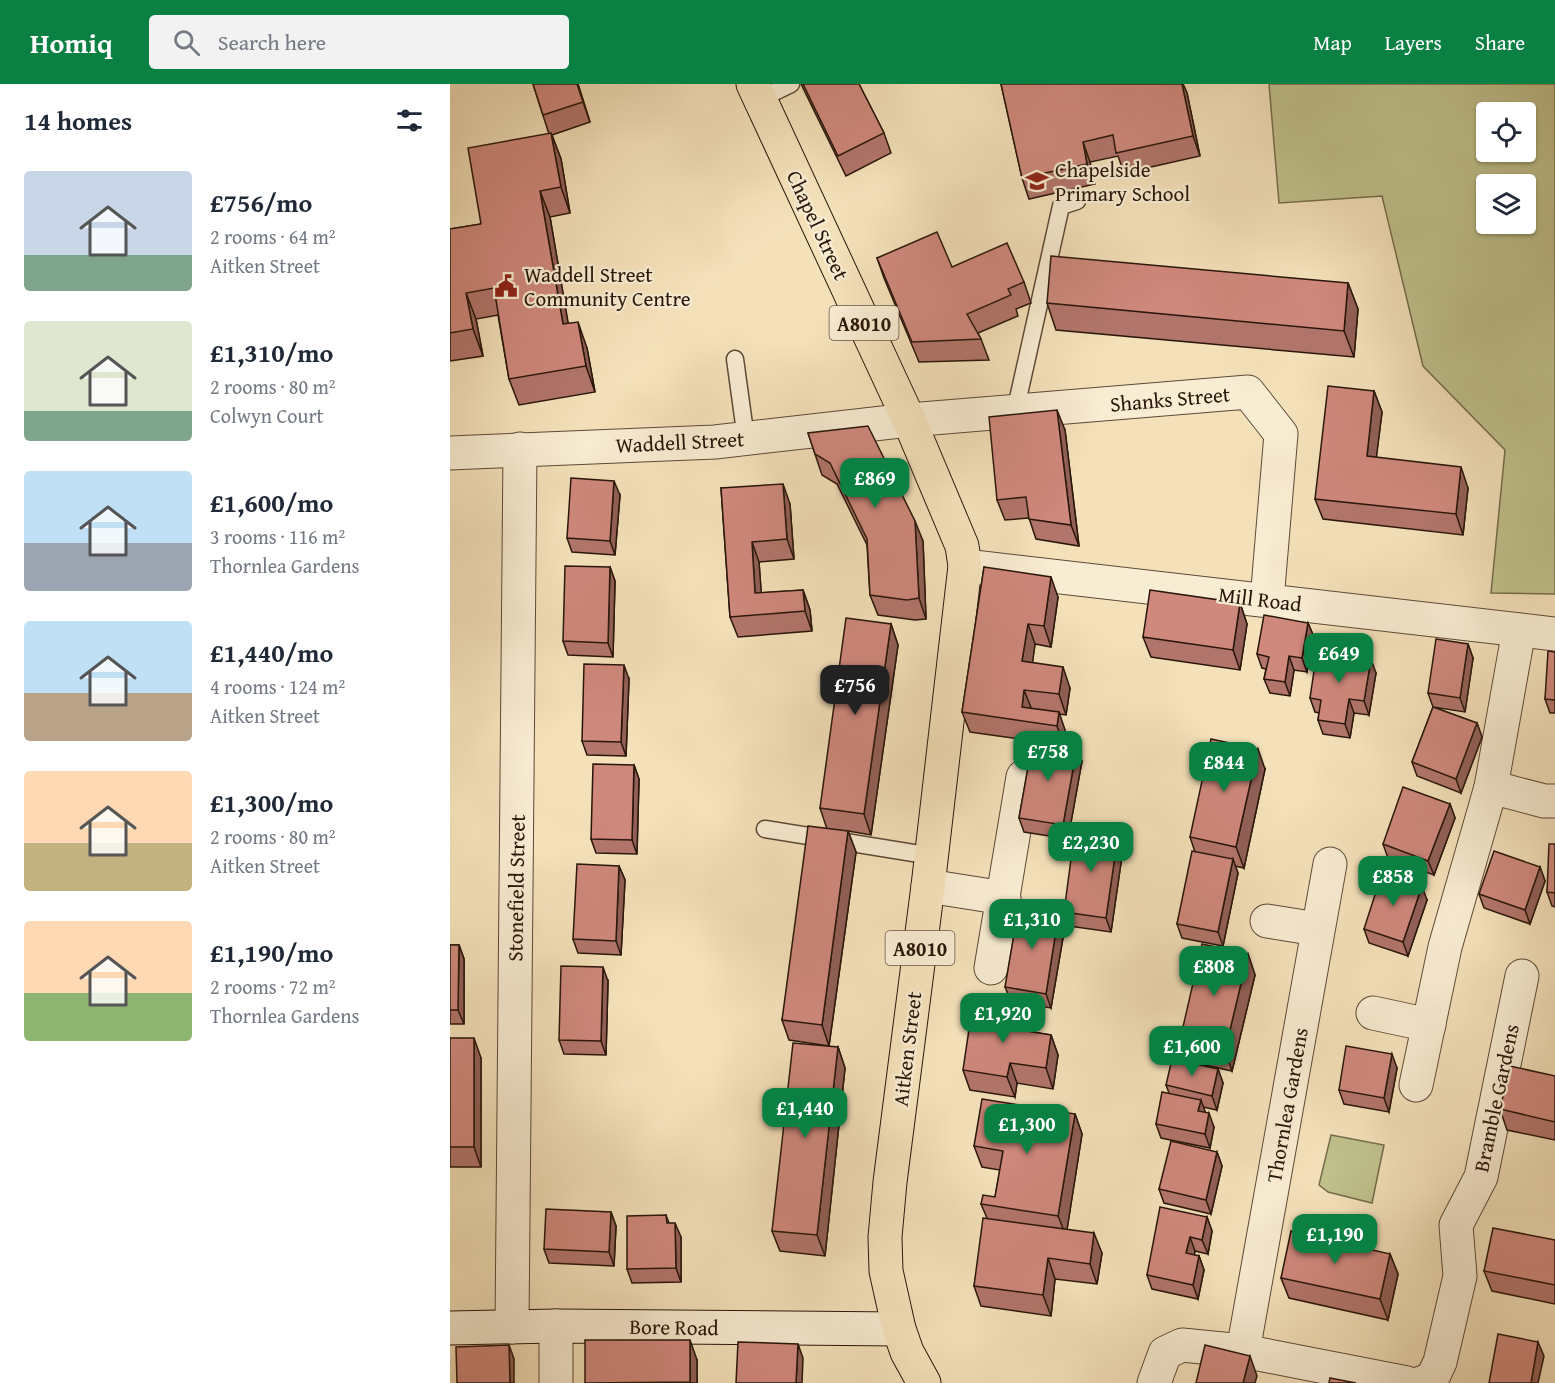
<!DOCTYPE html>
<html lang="en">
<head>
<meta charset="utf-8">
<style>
	body { margin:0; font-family:"Gentium Book Plus",serif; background:#f2f2f3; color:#1f2937; height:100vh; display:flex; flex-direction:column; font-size:22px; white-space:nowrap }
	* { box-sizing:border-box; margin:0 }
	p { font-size:20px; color:#747a83 }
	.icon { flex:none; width:33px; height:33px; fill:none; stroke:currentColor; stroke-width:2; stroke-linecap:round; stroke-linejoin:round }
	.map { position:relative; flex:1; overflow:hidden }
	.panel { display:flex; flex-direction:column; background:#fff; width:450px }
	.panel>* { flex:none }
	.controls { position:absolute; left:1026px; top:18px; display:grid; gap:12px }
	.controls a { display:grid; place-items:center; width:60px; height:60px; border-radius:6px; background:#fff; box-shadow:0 2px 4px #0004; font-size:30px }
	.price { position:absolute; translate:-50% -51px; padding:0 14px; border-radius:12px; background:#0b8043; color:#fff; font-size:20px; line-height:39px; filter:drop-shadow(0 2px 3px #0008) }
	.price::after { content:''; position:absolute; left:50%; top:36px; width:18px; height:14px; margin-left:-9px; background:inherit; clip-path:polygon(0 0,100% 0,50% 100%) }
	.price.current { background:#222; color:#fff }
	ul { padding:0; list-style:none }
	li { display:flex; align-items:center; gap:18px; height:150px; padding:0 24px }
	li span { display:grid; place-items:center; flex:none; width:168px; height:120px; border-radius:6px; color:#555 }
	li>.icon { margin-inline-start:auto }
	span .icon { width:72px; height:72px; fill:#fffc; stroke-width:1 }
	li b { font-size:26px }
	h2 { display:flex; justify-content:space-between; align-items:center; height:72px; padding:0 24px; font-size:26px }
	header { display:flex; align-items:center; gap:36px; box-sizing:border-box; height:84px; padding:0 30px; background:#0b8043; color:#fff }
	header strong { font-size:28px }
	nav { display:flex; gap:33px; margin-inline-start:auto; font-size:21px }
	.search { width:420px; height:54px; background:#f2f2f3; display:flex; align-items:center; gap:15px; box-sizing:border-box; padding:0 21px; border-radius:6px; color:#747a83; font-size:22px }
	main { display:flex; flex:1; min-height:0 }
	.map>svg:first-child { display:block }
	.green { fill:#c0c28d; stroke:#746c4c; stroke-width:1.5; fill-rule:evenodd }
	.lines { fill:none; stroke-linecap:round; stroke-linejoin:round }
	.service-casing { stroke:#5c4936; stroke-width:19 }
	.minor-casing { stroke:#5c4936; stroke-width:35 }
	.secondary-casing { stroke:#29160a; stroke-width:35 }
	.primary-casing { stroke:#29160a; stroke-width:35 }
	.service { stroke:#f8ecd2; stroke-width:16 }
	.minor { stroke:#f8ecd2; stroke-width:33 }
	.secondary { stroke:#f8ecd2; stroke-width:33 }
	.primary { stroke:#f4e1ba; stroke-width:33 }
	.wall { fill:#b2756b; stroke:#29160a; stroke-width:1.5 }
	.shaded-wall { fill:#915f57; stroke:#29160a; stroke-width:1.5 }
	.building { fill:#cf887c; stroke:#29160a; stroke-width:1.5 }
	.labels { text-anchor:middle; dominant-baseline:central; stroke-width:4.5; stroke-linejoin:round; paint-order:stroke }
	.shield { fill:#f8ecd2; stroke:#675646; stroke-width:1.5 }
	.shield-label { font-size:20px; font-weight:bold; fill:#29160a }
	.poi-label { font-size:21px; fill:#29160a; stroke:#f8ecd2; text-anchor:start }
	.street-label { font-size:21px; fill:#29160a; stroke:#f8ecd2 }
</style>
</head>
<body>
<header>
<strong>Homiq</strong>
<div class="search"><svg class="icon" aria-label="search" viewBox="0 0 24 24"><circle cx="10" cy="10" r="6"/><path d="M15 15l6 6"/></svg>Search here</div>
<nav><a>Map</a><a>Layers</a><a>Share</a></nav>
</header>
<main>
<section class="panel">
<h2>14 homes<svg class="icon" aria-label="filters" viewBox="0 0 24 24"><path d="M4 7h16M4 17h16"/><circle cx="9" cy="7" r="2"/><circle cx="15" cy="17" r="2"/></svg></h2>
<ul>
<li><span style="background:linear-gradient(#c9d6e8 70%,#7fa58c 0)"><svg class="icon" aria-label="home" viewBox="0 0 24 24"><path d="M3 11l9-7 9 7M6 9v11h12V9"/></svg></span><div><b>£756/mo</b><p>2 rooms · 64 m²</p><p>Aitken Street</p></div></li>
<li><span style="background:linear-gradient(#dfe7d0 75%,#7fa58c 0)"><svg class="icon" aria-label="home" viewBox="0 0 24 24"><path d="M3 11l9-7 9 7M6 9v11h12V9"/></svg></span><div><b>£1,310/mo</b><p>2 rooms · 80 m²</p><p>Colwyn Court</p></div></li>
<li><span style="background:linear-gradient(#bfe0f5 60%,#9aa5b1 0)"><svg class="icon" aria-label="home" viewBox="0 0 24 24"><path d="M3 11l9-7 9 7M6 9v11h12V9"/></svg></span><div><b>£1,600/mo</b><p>3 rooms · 116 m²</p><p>Thornlea Gardens</p></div></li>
<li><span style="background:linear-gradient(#bfe0f5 60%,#b9a48a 0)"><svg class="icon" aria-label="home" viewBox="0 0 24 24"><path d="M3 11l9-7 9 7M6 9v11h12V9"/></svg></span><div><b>£1,440/mo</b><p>4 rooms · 124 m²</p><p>Aitken Street</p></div></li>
<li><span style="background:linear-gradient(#ffd9b3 60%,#c2b280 0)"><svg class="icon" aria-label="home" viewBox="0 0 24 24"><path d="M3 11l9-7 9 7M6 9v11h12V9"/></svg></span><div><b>£1,300/mo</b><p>2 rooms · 80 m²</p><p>Aitken Street</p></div></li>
<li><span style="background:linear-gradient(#ffd9b3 60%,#8fb573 0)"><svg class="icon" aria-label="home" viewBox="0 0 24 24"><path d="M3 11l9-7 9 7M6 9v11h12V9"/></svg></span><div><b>£1,190/mo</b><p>2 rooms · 72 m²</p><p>Thornlea Gardens</p></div></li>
</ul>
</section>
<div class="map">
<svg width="1105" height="1299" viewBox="0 0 1105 1299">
	<rect width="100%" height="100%" fill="#f4e1ba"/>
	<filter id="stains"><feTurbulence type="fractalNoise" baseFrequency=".00333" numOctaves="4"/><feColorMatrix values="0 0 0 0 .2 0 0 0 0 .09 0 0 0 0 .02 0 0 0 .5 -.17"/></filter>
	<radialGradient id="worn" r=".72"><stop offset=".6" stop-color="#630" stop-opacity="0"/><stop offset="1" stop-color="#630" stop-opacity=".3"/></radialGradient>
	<!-- green -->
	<g class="green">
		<path d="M819 0H1105V510L1041 509 1055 366 973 282 932 112 829 119ZM1036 28H1076V68H1036ZM1036 100H1076V140H1036Z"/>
		<polygon points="881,1051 934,1061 922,1119 878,1108 869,1101"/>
	</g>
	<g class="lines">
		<!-- service casing -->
		<g class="service-casing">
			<g id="service">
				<polyline points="310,15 341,0"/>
				<polyline points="285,275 296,355"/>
				<polyline points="565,328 611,122 627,117"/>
				<polyline points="315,745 482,772"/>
			</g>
		</g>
		<!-- minor casing -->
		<g class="minor-casing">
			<g id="minor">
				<polyline points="0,369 265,358 459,336 798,308 831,350 817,516"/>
				<polyline points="515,482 1105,550"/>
				<polyline points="1041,703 1094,717 1105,717"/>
				<polyline points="478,802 554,814"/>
				<polyline points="817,837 867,845"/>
				<polyline points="541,884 573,693"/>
				<polyline points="923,929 979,941"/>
				<polyline points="966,1001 995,863 1041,703 1069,546"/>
				<polyline points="106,1242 106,1299"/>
				<polyline points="62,1243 70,365"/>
				<polyline points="793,1267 880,780"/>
				<polyline points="704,1299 715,1269 732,1261 793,1267 957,1299"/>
				<polyline points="971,1299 982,1295 990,1278 1010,1192 1006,1141 1031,1093 1072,892"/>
			</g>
		</g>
		<!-- secondary casing -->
		<g class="secondary-casing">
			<polyline id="secondary" points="0,1244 106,1242 449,1245"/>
		</g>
		<!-- primary casing -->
		<g class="primary-casing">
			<polyline id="primary" points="303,0 459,336 512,462 515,482 478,802 440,1098 435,1153 436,1187 449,1245 457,1268 474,1299"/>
		</g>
		<!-- service -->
		<use href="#service" class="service"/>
		<!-- minor -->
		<use href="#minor" class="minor"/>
		<!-- secondary -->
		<use href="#secondary" class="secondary"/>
		<!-- primary -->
		<use href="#primary" class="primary"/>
	</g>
	<!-- wall -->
	<g class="wall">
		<polygon points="83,0 128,0 140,38 102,51 111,75 120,129 100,133 118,240 137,264 145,308 69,321 59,295 48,231 26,235 33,272 0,277 0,145 31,140 99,50"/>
		<polygon points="351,0 409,0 434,49 441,69 396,92"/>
		<polygon points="551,0 733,0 737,9 750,72 674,89 668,72 640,78 645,100 579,115 572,94"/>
		<polygon points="427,174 502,183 574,198 581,219 566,225 568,232 528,249 531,255 539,276 469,278 434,194"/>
		<polygon points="898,199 908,225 904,273 606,246 597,219"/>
		<polygon points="924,307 932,328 926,374 1018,404 1013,451 873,435 865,415"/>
		<polygon points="615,346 629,462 586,455 579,434 555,436 547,416"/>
		<polygon points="358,349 473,457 476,535 465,536 428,531 420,511 417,461 387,400 372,391"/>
		<polygon points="271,404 340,420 344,475 309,478 311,509 353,506 360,526 362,547 288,553 280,533"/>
		<polygon points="170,411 165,471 122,468 117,454"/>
		<polygon points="160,483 165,497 163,573 118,571 113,557"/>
		<polygon points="534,483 608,513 601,563 585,560 582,579 620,604 616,631 609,630 616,649 615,661 632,677 618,755 574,748 569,734 583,657 520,648 512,628"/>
		<polygon points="790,519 797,540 790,586 701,573 693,553"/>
		<polygon points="858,539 864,553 857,588 844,586 840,612 820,609 814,595 816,585 812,584 807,570"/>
		<polygon points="441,540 448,561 421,751 398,747 406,768 379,962 339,956 332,936 377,745 370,724"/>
		<polygon points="1018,560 1023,574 1015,628 983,623 1027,639 1032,653 1011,709 967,692 962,678 983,623 978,609"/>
		<polygon points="1105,568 1105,629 1100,629 1095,615"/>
		<polygon points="926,589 919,631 904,629 900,654 873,650 868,636 869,629 865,628 860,614"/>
		<polygon points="179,595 176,672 137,671 132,657"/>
		<polygon points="184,681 189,695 187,770 146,769 141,755"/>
		<polygon points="815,685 794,784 785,782 788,789 773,862 732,854 727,840 745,768 740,753"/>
		<polygon points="1000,720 1005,734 984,791 938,774 933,760"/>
		<polygon points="668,751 673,765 661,848 619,842 614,828"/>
		<polygon points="1105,760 1105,823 1102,822 1097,808"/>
		<polygon points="169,782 175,796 171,871 128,869 123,855"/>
		<polygon points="1090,783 1095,797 1080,840 1034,824 1029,810"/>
		<polygon points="977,816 958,872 919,859 914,845"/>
		<polygon points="615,842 601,924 561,917 555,903"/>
		<polygon points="0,861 9,861 14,875 14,940 0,940"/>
		<polygon points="798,870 805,891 782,987 737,977 730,956"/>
		<polygon points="158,897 156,971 114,970 109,956"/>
		<polygon points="583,948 601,951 608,971 603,1005 567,999 565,1013 520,1006 513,986"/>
		<polygon points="0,954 31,974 31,1083 0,1083"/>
		<polygon points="388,963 395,984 375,1172 330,1167 322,1147"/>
		<polygon points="947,984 939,1028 894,1020 889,1006"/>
		<polygon points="768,985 773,999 767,1026 753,1023 755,1028 764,1043 760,1064 711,1054 706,1040 719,1009 716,1001"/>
		<polygon points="1105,992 1105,1056 1057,1046 1050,1025"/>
		<polygon points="625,1030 632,1050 617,1145 652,1169 647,1200 605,1195 601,1232 531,1222 524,1202 537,1134 531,1120 545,1113 550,1086 532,1083 524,1062"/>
		<polygon points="767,1068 772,1082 761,1130 714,1119 709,1105"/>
		<polygon points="161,1128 166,1142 164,1182 99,1179 94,1165"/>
		<polygon points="216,1131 219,1139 231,1153 231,1198 182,1199 177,1185"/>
		<polygon points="757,1133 762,1147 758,1170 745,1167 744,1171 749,1172 754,1186 748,1215 702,1205 697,1191"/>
		<polygon points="1105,1156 1105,1220 1042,1207 1034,1187"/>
		<polygon points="940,1170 948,1190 938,1236 839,1214 831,1194"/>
		<polygon points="247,1276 247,1299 135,1299"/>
	</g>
	<!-- shaded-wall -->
	<g class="shaded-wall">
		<polygon points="127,0 128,0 140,38 133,18"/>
		<polygon points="732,0 733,0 737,9 750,72 743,52"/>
		<polygon points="101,49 111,75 120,129 111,103"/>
		<polygon points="633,58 640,78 645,100 637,80"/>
		<polygon points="90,107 100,133 123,267 113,240"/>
		<polygon points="898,199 908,225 904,273 894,247"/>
		<polygon points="16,209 26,235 33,272 23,245"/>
		<polygon points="128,238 137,264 145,308 136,282"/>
		<polygon points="924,307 932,328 924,393 917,372"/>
		<polygon points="607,326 615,346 629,462 621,441"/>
		<polygon points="1011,383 1018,404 1013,451 1006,430"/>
		<polygon points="164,397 170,411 165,471 160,457"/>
		<polygon points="333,400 340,420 344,475 337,455"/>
		<polygon points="465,437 473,457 476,535 469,514"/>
		<polygon points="302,458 309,478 313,530 305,509"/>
		<polygon points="160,483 165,497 163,573 158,559"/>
		<polygon points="601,493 608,513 601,563 594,542"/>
		<polygon points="353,506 360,526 362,547 355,527"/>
		<polygon points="790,519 797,540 790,586 783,566"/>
		<polygon points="858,539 864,553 857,588 852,574"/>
		<polygon points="441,540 448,561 421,751 414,730"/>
		<polygon points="578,540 585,560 580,598 572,577"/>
		<polygon points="1018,560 1023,574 1015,628 1010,614"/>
		<polygon points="839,572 844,586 840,612 835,598"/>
		<polygon points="921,575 926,589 919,631 914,617"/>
		<polygon points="174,581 179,595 176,672 171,658"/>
		<polygon points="613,583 620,604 616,631 609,610"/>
		<polygon points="574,606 582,626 572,623"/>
		<polygon points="899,615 904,629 900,654 895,640"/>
		<polygon points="609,628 616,649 614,662 607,642"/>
		<polygon points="1027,639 1032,653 1011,709 1006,695"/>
		<polygon points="627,663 632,677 618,755 613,741"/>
		<polygon points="808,665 815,685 794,784 786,763"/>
		<polygon points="184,681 189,695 187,770 182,756"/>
		<polygon points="1000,720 1005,734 984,791 978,777"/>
		<polygon points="398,747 406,768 379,962 372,941"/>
		<polygon points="668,751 673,765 661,848 656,834"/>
		<polygon points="783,775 788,789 773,862 768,848"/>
		<polygon points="169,782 175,796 171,871 166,857"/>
		<polygon points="1090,783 1095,797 1080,840 1075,826"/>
		<polygon points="972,802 977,816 958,872 953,858"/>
		<polygon points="609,828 615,842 601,924 596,910"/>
		<polygon points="9,861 14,875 14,940 8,926"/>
		<polygon points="798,870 805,891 782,987 775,967"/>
		<polygon points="153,883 158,897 156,971 151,957"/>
		<polygon points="578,934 585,954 576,947"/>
		<polygon points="601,951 608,971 603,1005 596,984"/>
		<polygon points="24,954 31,974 31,1083 24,1063"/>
		<polygon points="388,963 395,984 375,1172 367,1151"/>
		<polygon points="942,970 947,984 939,1028 934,1014"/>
		<polygon points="560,979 567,999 565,1013 557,993"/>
		<polygon points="768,985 773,999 767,1026 762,1012"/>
		<polygon points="751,1016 756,1030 748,1027"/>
		<polygon points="759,1029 764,1043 760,1064 755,1050"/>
		<polygon points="625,1030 632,1050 616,1152 608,1132"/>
		<polygon points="767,1068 772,1082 761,1130 756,1116"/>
		<polygon points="161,1128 166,1142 164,1182 159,1168"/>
		<polygon points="757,1133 762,1147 758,1170 752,1156"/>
		<polygon points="225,1139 231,1153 231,1198 226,1184"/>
		<polygon points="644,1149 652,1169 647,1200 640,1180"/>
		<polygon points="740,1153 745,1167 742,1183 736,1169"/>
		<polygon points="940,1170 948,1190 938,1236 930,1215"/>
		<polygon points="749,1172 754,1186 748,1215 743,1201"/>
		<polygon points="598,1174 605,1195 601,1232 593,1211"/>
		<polygon points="240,1256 247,1276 247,1299 240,1299"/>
		<polygon points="1088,1258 1094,1272 1088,1299 1081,1299"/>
		<polygon points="348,1260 353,1274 352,1299 346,1299"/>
		<polygon points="59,1261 64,1275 64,1299 60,1299"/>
		<polygon points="800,1272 807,1292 805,1299 793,1299"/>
	</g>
	<!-- building -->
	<g class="building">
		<polygon points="83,0 127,0 133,18 93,31"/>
		<polygon points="353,0 409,0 434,49 388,72"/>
		<polygon points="551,0 732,0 743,52 666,69 663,51 633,58 637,80 572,94"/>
		<polygon points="101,49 111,103 90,107 113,240 128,238 136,282 59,295 44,204 16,209 23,245 0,249 0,145 31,140 18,64"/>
		<polygon points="487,148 502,183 557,159 574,198 558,205 561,211 517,230 531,255 462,258 427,174"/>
		<polygon points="601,172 898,199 894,247 597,219"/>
		<polygon points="878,302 924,307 917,372 1011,383 1006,430 865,415"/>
		<polygon points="607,326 621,441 579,435 576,413 547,416 539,333"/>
		<polygon points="418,342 465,437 469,514 457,516 420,511 417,455 380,379 365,370 358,349"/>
		<polygon points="121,394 164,397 160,457 117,454"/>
		<polygon points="333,400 337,455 302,458 305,509 353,506 355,527 280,533 271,404"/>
		<polygon points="115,482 160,483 158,559 113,557"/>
		<polygon points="534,483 601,493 594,542 578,540 572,577 613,583 609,610 574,606 572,623 609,628 607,642 512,628"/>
		<polygon points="700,506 790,519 783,566 693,553"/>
		<polygon points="814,531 858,539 852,574 839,572 835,598 814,595 819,573 807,570"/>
		<polygon points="396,534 441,540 414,730 370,724"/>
		<polygon points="986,555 1018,560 1010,614 978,609"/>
		<polygon points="867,567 921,575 914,617 899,615 895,640 868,636 871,616 860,614"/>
		<polygon points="1098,567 1105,568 1105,616 1095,615"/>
		<polygon points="134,580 174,581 171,658 132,657"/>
		<polygon points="983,623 1027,639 1006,695 962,678"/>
		<polygon points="583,655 627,663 613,741 569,734"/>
		<polygon points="761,655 808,665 786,763 740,753"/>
		<polygon points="143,680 184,681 182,756 141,755"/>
		<polygon points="953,703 1000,720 978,777 933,760"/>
		<polygon points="358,742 398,747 372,941 332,936"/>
		<polygon points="625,745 668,751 656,834 614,828"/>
		<polygon points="1099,760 1105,760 1105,809 1097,808"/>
		<polygon points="742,767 783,775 768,848 727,840"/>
		<polygon points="1044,767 1090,783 1075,826 1029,810"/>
		<polygon points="127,780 169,782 166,857 123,855"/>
		<polygon points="932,789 972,802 953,858 914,845"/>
		<polygon points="569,821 609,828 596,910 555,903"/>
		<polygon points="752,860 798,870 775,967 730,956"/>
		<polygon points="0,861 9,861 8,926 0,926"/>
		<polygon points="111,882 153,883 151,957 109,956"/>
		<polygon points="522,925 578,934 576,947 601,951 596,984 560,979 557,993 513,986"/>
		<rect x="0" y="954" width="24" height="109"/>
		<polygon points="343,959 388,963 367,1151 322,1147"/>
		<polygon points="896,962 942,970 934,1014 889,1006"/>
		<polygon points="722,975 768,985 762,1012 716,1001"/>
		<polygon points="1060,982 1105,992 1105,1038 1050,1025"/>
		<polygon points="712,1008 751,1016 748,1027 759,1029 755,1050 706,1040"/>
		<polygon points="532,1015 625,1030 608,1132 531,1120 533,1111 545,1113 553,1067 524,1062"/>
		<polygon points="721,1057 767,1068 756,1116 709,1105"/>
		<polygon points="710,1123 757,1133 752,1156 740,1153 736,1169 749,1172 743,1201 697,1191"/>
		<polygon points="96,1125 161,1128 159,1168 94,1165"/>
		<polygon points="216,1131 217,1139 225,1139 226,1184 177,1185 177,1132"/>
		<polygon points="533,1134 644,1149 640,1180 598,1174 593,1211 524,1202"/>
		<polygon points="1043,1144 1105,1156 1105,1201 1034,1187"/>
		<polygon points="841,1147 940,1170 930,1215 831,1194"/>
		<polygon points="1048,1250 1088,1258 1081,1299 1039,1299"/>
		<polygon points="135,1256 240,1256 240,1298 135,1299"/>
		<polygon points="288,1258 348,1260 346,1299 286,1299"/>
		<polygon points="59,1261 60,1299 7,1299 6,1263"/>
		<polygon points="755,1261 800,1272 793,1299 746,1299"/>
		<polygon points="880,1294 906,1299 879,1299"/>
	</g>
	<!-- icons -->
	<defs>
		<g id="school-bare" transform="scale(1.8)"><path d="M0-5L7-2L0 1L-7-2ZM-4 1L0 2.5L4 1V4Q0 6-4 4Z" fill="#8f2418" stroke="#f8ecd2" stroke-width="2.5" paint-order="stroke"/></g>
		<g id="civic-bare" transform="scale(1.8)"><path d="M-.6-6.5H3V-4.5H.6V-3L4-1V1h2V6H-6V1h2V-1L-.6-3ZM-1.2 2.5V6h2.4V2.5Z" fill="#8f2418" stroke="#f8ecd2" stroke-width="2.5" paint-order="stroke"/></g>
	</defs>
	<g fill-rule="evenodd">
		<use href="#school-bare" x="587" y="97"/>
		<use href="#civic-bare" x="56" y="202"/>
	</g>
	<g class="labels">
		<!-- shield labels -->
		<g class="shield">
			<rect x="379.5" y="222" width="69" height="34" rx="4.5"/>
			<rect x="435.5" y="847" width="69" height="34" rx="4.5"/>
		</g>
		<g class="shield-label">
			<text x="414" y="239">A8010</text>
			<text x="470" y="864">A8010</text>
		</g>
		<!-- poi labels -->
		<g class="poi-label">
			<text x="605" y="85">Chapelside<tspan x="605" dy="24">Primary School</tspan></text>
			<text x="74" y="190">Waddell Street<tspan x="74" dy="24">Community Centre</tspan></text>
		</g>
		<!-- street labels -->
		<g class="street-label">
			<text transform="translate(368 141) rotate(65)">Chapel Street</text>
			<text transform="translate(720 315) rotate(-5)">Shanks Street</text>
			<text transform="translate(230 358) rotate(-3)">Waddell Street</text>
			<text transform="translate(810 515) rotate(7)">Mill Road</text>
			<text transform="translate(66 804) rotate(-89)">Stonefield Street</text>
			<text transform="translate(457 965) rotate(-83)">Aitken Street</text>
			<text transform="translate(1046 1014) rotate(-78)">Bramble Gardens</text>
			<text transform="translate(837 1021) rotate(-80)">Thornlea Gardens</text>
			<text transform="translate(224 1243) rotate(1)">Bore Road</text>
		</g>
	</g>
	<rect width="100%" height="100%" filter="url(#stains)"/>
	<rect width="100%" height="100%" fill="url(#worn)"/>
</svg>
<div class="controls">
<a><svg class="icon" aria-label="locate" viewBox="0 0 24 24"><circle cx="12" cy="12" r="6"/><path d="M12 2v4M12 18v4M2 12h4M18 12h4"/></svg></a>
<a><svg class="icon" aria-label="layers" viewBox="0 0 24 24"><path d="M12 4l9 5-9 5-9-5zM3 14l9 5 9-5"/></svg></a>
</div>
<b class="price" style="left:425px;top:425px">£869</b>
<b class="price" style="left:889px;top:600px">£649</b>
<b class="price current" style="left:405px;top:632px">£756</b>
<b class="price" style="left:598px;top:698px">£758</b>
<b class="price" style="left:774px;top:709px">£844</b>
<b class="price" style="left:641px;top:789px">£2,230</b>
<b class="price" style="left:943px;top:823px">£858</b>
<b class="price" style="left:582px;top:866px">£1,310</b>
<b class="price" style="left:764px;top:913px">£808</b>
<b class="price" style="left:553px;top:960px">£1,920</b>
<b class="price" style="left:742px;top:993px">£1,600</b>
<b class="price" style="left:355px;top:1055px">£1,440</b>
<b class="price" style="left:577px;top:1071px">£1,300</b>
<b class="price" style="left:885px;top:1181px">£1,190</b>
</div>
</main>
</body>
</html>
